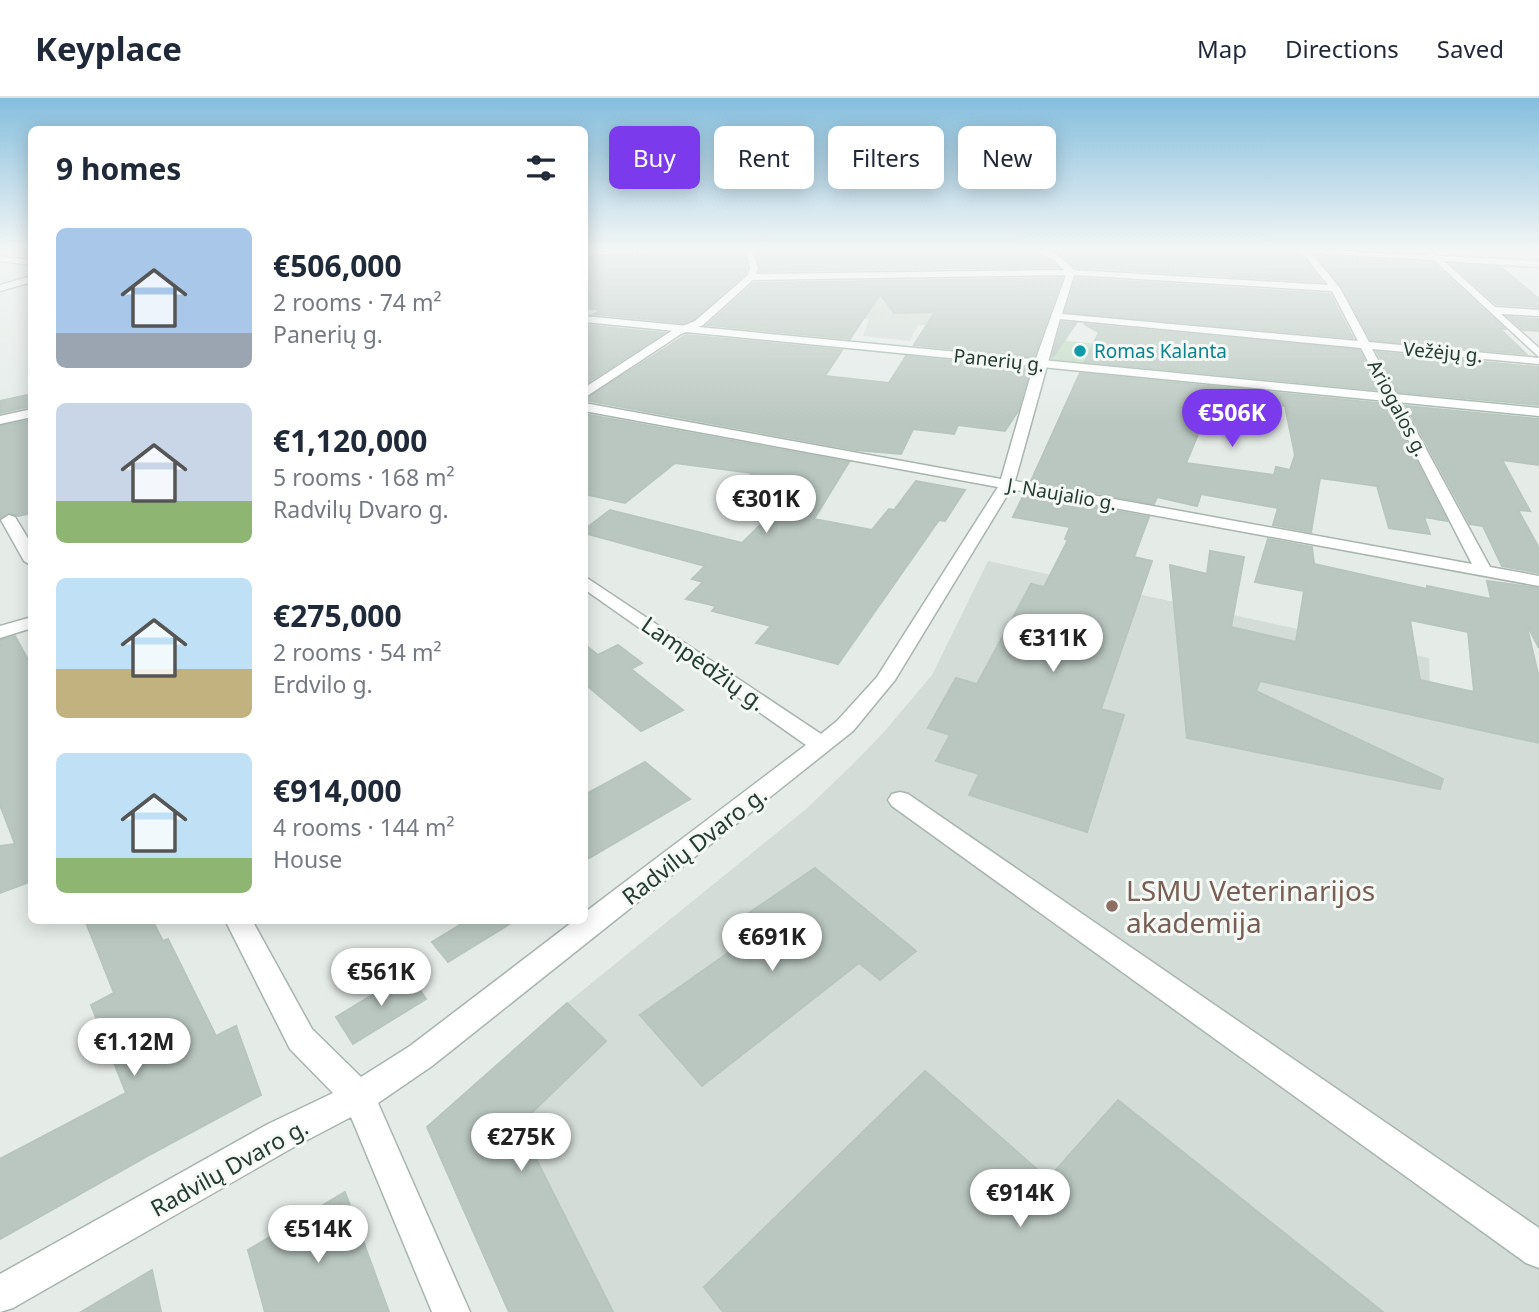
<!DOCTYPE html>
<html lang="en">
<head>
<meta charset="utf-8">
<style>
	body { margin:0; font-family:"Noto Sans",sans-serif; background:#f2f2f3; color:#1f2937; height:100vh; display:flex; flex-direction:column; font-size:26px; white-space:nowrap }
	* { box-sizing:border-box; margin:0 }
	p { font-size:23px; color:#747a83 }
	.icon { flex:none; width:38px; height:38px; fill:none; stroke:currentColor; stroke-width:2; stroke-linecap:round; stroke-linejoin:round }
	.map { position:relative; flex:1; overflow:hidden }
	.drawer { position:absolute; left:28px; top:28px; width:560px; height:798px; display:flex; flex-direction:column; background:#fff; border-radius:10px; box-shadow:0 4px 18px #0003 }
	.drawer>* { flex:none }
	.banner { position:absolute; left:609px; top:28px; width:665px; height:63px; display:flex; gap:14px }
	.price { position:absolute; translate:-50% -60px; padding:0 16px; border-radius:24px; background:#fff; color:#222; font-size:23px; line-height:46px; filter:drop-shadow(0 2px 4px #0008) }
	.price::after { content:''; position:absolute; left:50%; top:42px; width:21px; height:16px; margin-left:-10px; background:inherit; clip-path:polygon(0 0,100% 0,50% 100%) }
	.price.current { background:#7c3aed; color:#fff }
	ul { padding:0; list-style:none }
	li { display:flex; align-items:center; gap:21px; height:175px; padding:0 28px }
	li span { display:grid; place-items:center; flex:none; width:196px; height:140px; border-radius:10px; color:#555 }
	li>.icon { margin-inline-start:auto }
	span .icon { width:84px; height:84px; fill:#fffc; stroke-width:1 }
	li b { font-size:30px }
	h2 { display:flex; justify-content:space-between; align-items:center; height:84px; padding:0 28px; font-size:30px }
	.tag { padding:0 24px; border-radius:10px; background:#fff; box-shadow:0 4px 18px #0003; font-size:24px; line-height:63px }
	.tag.current { background:#7c3aed; color:#fff }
	header { display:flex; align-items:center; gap:42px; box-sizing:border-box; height:98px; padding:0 35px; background:#fff; border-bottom:2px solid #e0e1e3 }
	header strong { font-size:33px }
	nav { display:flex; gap:38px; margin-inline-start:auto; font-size:24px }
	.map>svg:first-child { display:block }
	.built { fill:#d3dcd6 }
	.green { fill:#c0dbc3 }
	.building { fill:#bac7c0; stroke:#b7c5be; stroke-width:2; fill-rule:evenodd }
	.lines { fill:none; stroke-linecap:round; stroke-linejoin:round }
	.street-casing { stroke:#a8b4ae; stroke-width:3 }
	.secondary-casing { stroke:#a4b7ae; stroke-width:3 }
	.street { fill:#fff; fill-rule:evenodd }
	.secondary { fill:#fff; fill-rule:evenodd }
	.culture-dot { fill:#0f9aa8; stroke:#f5f9f6; stroke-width:2.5 }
	.education-dot { fill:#8d6e63; stroke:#f5f9f6; stroke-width:2.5 }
	.labels { text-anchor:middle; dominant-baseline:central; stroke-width:6; stroke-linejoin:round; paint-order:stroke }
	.far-culture-label { font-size:19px; fill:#0d838f; stroke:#f5f9f6; text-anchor:start }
	.far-street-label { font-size:19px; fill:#253c33; stroke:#f5f9f6 }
	.street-label { font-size:23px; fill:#253c33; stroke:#f5f9f6 }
	.near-education-label { font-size:28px; fill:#785e54; stroke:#f5f9f6; text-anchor:start }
</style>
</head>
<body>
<header>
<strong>Keyplace</strong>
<nav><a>Map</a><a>Directions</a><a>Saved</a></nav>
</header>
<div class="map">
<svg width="1539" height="1214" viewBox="0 0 1539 1214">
	<rect width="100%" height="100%" fill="#e5ece8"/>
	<!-- built -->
	<g class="built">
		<polygon points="904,179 919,195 973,230 918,227 910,243 863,238 869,221 849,219 865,196 859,180"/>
		<polygon points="988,463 1429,560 1431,621 1539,646 1539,1214 509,1214 427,1029 567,905 805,712 851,668 883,635 932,577"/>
	</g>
	<!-- green -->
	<polygon class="green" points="1056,242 1099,246 1096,266 1051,262"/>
	<!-- building -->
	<g class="building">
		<polygon points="694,152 744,152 747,171 745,176 694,221 683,225 594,216 601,212 584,210 584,158"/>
		<polygon points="757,152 1033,152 1058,169 760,173"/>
		<polygon points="1051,152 1297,152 1322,184 1075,169"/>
		<polygon points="1317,158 1433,165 1505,231 1500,231 1526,256 1371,242 1342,189"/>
		<polygon points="1451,166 1501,169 1539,201 1539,209 1496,206"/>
		<polygon points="1062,180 1034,259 914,247 935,214 894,215 880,196 850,241 707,227 754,185"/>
		<polygon points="1076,180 1330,196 1353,240 1065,214"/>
		<polygon points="1508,219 1539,221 1539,233 1523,232"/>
		<polygon points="1062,224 1076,225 1052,260"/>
		<polygon points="1084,226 1359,252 1380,292 1085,264 1099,234"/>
		<polygon points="584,227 664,235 584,287"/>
		<polygon points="686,237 842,252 825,278 889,285 906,258 1030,271 1018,313 1005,333 958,327 954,336 913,331 901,356 856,352 584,302"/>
		<polygon points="1377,254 1538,269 1539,307 1398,294"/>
		<path d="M1080 275 1387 306 1447 423 1424 419 1430 436 1389 430 1377 388 1320 380 1311 434 1273 427 1278 410 1201 396 1197 408 1157 399 1154 406 1031 383ZM1201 300 1285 308 1295 357 1290 372 1276 369 1274 377 1186 365 1204 322Z"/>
		<polygon points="32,296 32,308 0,315 0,303"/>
		<polygon points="1406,308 1539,321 1539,367 1502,362 1530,413 1518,412 1539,450 1539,475 1502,468 1483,428 1470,426"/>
		<polygon points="584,316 849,364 814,421 872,432 889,411 894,412 916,383 965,392 945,423 939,422 838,566 756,545 771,528 712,513 716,508 686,501 703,484 692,481 705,468 584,435 584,432 610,412 742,445 797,391 745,384 752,375 675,365 625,405 584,396"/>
		<polygon points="32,322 32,415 18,418 8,415 0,420 0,328"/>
		<polygon points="1024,396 1149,419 1134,459 1152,463 1101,611 1124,617 1087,734 969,697 979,676 936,663 950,637 928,630 956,580 977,586 1031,486 1044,489 1068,442 1065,441 1070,429 1013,419"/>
		<path d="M1268 441 1312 449 1314 466 1427 491V488L1491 501 1487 483 1539 490V550L1526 525 1539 580V645L1260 583 1256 593 1443 681 1440 691 1187 640 1170 467 1207 476 1210 453 1244 459 1231 529 1296 544 1304 493 1255 484ZM1410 522 1468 534 1474 594 1420 582Z"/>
		<polygon points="15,538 32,569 32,783 0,795 0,748 15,746 0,707 0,542"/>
		<polygon points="584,546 598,557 618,547 642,565 631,571 683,612 641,633 584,585"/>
		<polygon points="645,664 690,701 584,763 584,697"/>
		<polygon points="815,770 916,853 880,882 859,865 702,988 640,917 745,843 730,828"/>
		<polygon points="85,822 152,822 163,843 168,841 216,938 236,928 261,997 149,1057 0,1141 0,1061 126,995 91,907 114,895"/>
		<polygon points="468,822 516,822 448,864 432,844"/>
		<polygon points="408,875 426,901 353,946 336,919"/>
		<polygon points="567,905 606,943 519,1027 613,1214 509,1214 427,1029"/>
		<polygon points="925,973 1048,1081 1118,1002 1383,1214 723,1214 704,1189"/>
		<polygon points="345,1094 389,1214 265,1214 248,1152"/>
		<polygon points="152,1172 161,1214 81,1214"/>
	</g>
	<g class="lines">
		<!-- street casing -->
		<g class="street-casing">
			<g id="street">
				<path d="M746 152H754L758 171 756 176 1064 172 1055 163 1035 152C1052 151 1062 160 1074 172L1328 187 1300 152 1429 157 1432 154 1438 158 1539 163V169L1444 163 1495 209 1539 212V218L1501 216 1539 250V259L1434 162 1311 155 1340 190 1369 244 1539 260V266L1372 251 1490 469 1539 478V488L1011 391 895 582 853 633 432 968 378 1005 470 1214H432L351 1019 292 1050 13 1210 0 1214V1176L268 1026 333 995 290 951 225 822H252L312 931 361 979 410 948 575 822H584V815L806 647 584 491V478L821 636 837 623 877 579 998 389 584 313V305L1001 381 1034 266 1066 177 753 182 703 227 681 236 584 300V290L673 232 695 223 747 178 750 171ZM1074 177 1332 193 1358 243 1062 216ZM1060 221 1361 250 1472 466 1015 383Z"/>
				<polygon points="32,311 32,319 0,326 0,318"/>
				<polygon points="9,417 15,419 32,447 32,468 24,463 1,422"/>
				<polygon points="32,519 32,530 0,540 0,528"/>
				<polygon points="900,694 908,696 1539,1130 1539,1170 1526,1165 892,708 888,702 892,696"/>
			</g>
		</g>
		<!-- secondary casing -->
		<g class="secondary-casing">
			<g id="secondary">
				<polygon points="584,152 611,152 584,155"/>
				<polygon points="0,159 32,162 32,167 0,163"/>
				<polygon points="32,178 32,184 0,193 0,187"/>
				<polygon points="584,218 1539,310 1539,318 584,224"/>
			</g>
		</g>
		<!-- street -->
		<use href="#street" class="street"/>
		<!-- secondary -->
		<use href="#secondary" class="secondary"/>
	</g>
	<!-- sky -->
	<linearGradient id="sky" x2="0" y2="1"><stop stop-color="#85bedd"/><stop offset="0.47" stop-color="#f3f6f5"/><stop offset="1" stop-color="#f3f6f5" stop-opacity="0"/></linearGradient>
	<rect width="1539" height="322" fill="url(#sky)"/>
	<!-- markers -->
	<circle class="culture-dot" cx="1080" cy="253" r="7"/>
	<circle class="education-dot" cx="1112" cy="808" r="7"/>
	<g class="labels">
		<!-- far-culture labels -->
		<g class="far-culture-label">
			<text x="1094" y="253">Romas Kalanta</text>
		</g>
		<!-- far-street labels -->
		<g class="far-street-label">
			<text transform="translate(1443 254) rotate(5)">Vežėjų g.</text>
			<text transform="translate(999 262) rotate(6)">Panerių g.</text>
			<text transform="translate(1398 310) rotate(62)">Ariogalos g.</text>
			<text transform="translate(1062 396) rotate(10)">J. Naujalio g.</text>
		</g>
		<!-- street labels -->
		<g class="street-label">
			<text transform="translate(704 565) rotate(35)">Lampėdžių g.</text>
			<text transform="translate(694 747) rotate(-38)">Radvilų Dvaro g.</text>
			<text transform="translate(229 1069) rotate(-29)">Radvilų Dvaro g.</text>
		</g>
		<!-- near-education labels -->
		<g class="near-education-label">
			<text x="1126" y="792">LSMU Veterinarijos<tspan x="1126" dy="32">akademija</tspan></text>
		</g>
	</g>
</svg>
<b class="price current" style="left:1232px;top:351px">€506K</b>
<b class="price" style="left:766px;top:437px">€301K</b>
<b class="price" style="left:1053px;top:576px">€311K</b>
<b class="price" style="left:772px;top:875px">€691K</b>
<b class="price" style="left:381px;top:910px">€561K</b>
<b class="price" style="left:134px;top:980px">€1.12M</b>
<b class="price" style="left:521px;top:1075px">€275K</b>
<b class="price" style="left:1020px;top:1131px">€914K</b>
<b class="price" style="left:318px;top:1167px">€514K</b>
<div class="banner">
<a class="tag current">Buy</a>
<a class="tag">Rent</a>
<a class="tag">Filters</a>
<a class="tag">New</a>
</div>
<section class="drawer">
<h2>9 homes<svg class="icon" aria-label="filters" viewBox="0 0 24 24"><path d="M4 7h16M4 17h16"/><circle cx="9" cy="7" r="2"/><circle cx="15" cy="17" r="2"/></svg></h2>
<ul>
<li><span style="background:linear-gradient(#a9c7e8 75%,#9aa5b1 0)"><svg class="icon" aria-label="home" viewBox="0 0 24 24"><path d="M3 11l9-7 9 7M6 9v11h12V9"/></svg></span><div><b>€506,000</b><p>2 rooms · 74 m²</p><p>Panerių g.</p></div></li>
<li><span style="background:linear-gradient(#c9d6e8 70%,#8fb573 0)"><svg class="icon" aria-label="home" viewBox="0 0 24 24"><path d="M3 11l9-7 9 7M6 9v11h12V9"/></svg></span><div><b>€1,120,000</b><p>5 rooms · 168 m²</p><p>Radvilų Dvaro g.</p></div></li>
<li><span style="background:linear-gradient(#bfe0f5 65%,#c2b280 0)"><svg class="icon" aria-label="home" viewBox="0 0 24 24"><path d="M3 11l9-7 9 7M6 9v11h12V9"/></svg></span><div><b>€275,000</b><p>2 rooms · 54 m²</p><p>Erdvilo g.</p></div></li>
<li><span style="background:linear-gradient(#bfe0f5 75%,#8fb573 0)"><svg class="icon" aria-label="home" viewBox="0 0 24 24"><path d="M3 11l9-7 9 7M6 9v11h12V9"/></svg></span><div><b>€914,000</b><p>4 rooms · 144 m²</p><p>House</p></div></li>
</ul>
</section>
</div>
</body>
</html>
